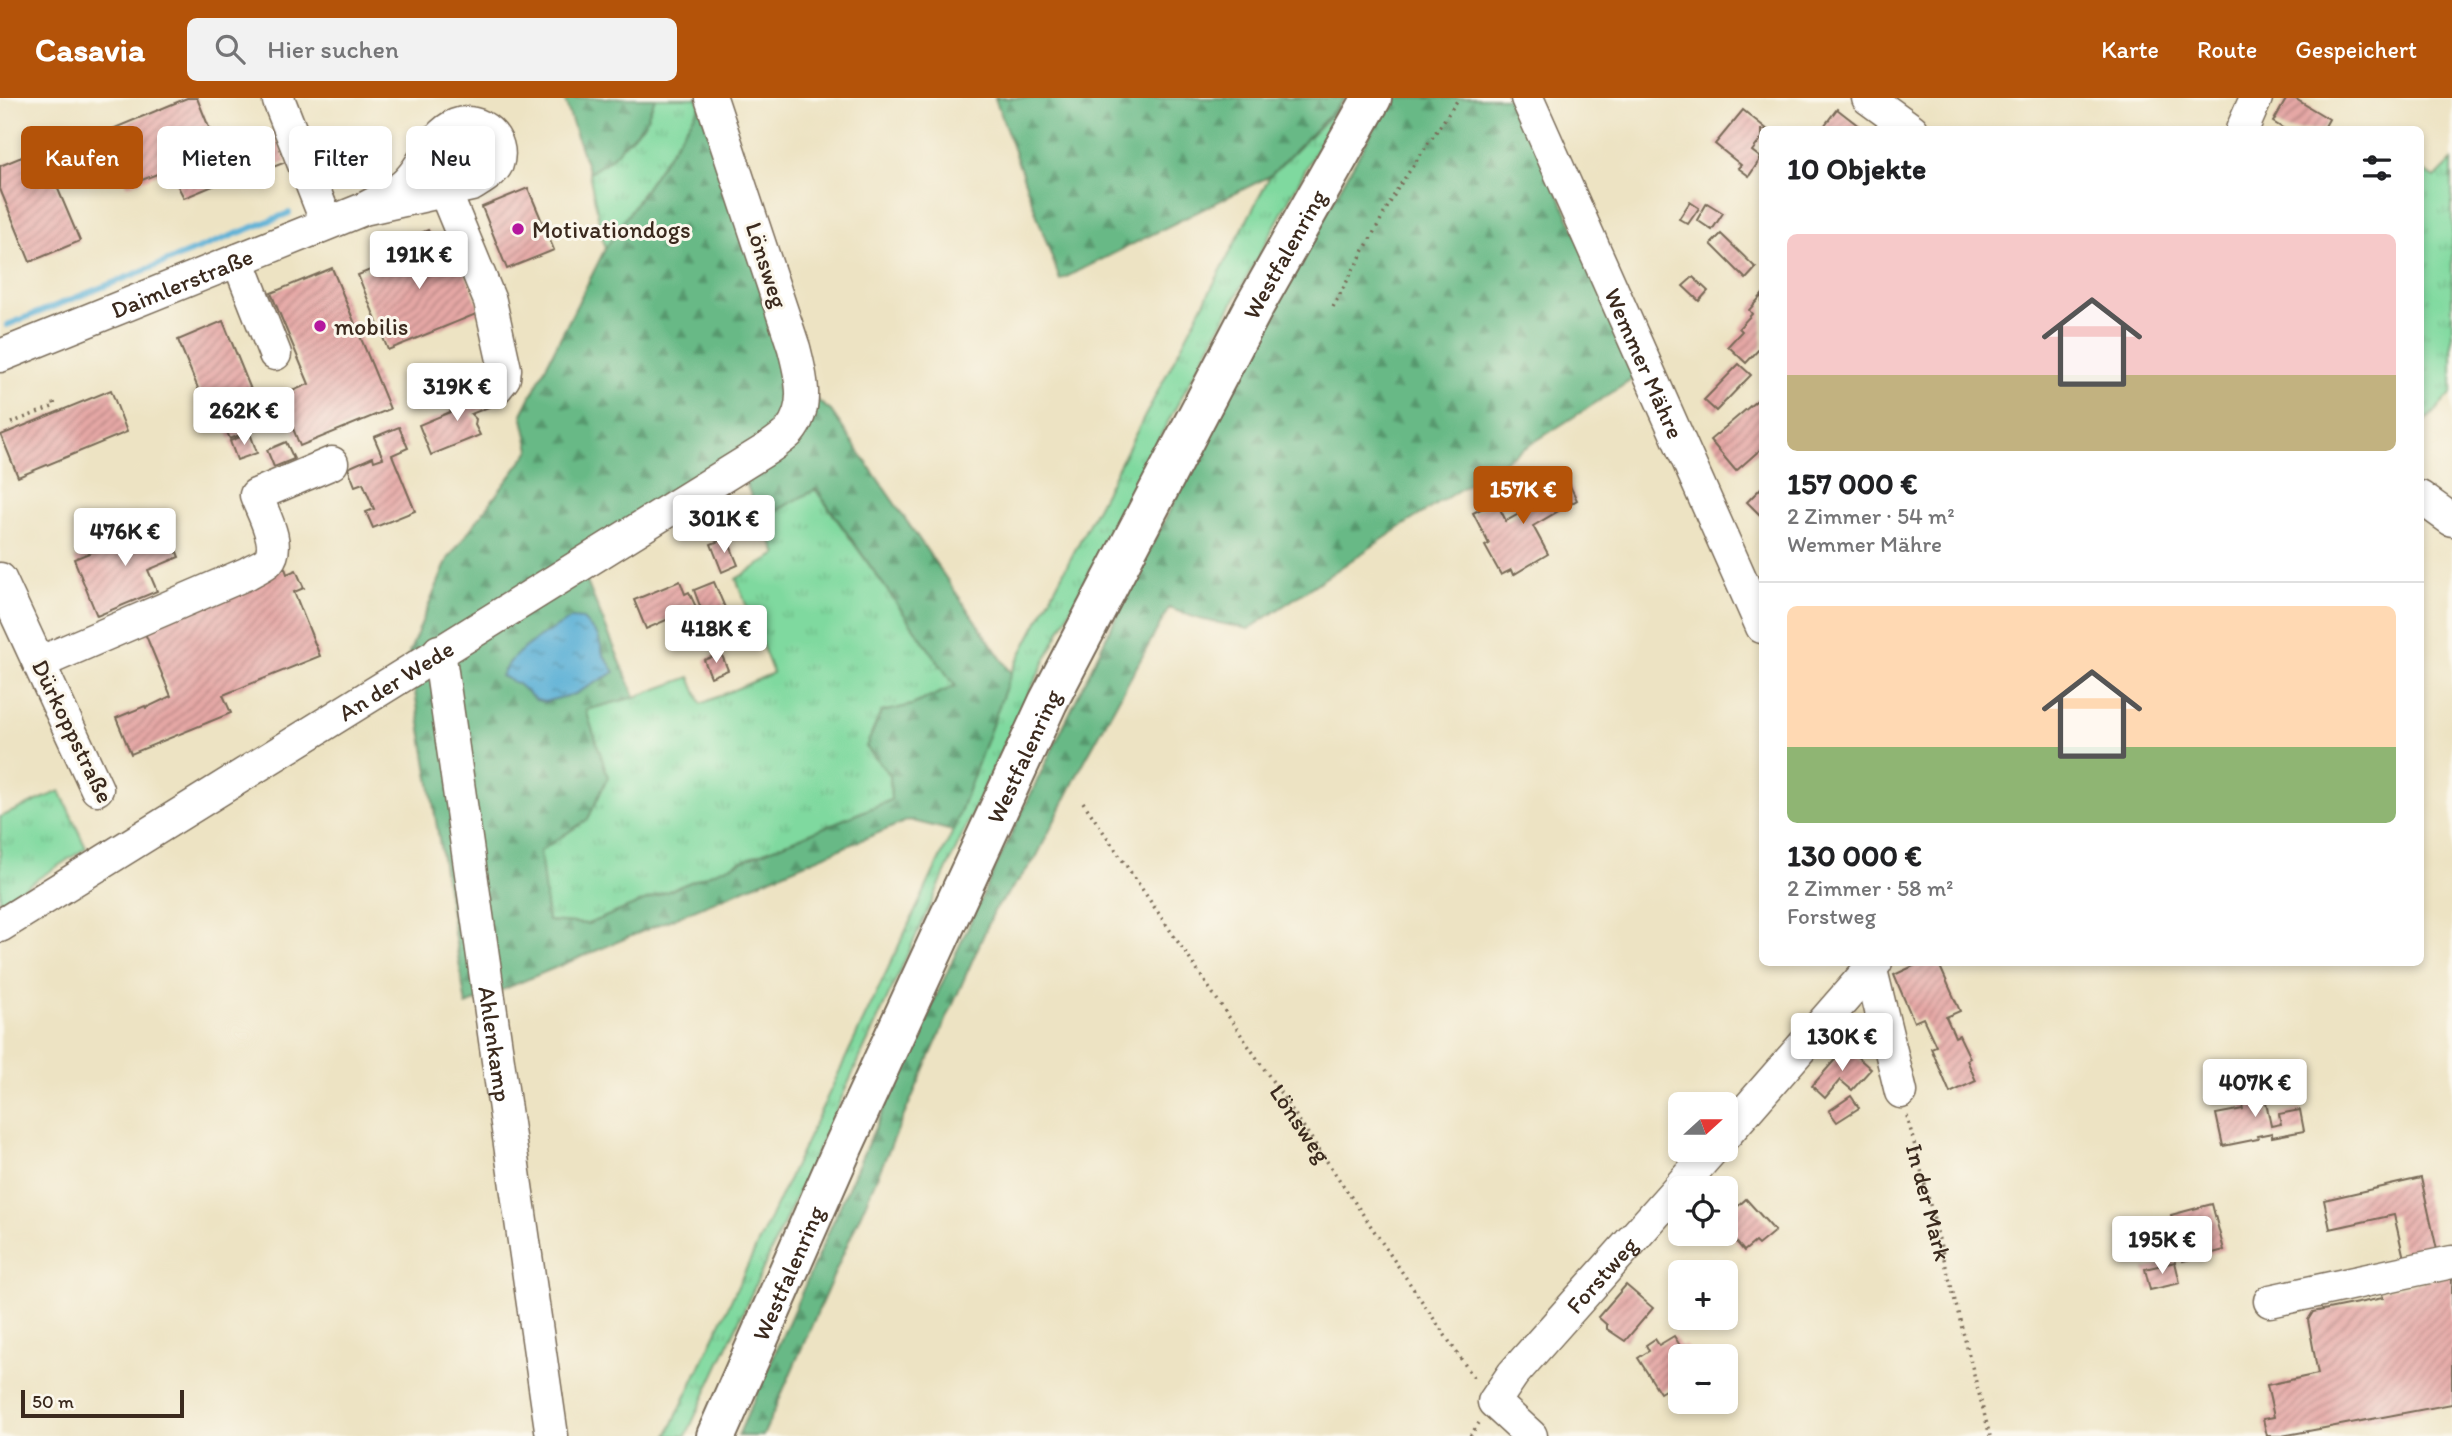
<!DOCTYPE html>
<html lang="de">
<head>
<meta charset="utf-8">
<style>
	body { margin:0; font-family:Itim,sans-serif; background:#f2f2f2; color:#202124; height:100vh; display:flex; flex-direction:column; font-size:26px; white-space:nowrap }
	* { box-sizing:border-box; margin:0 }
	p { font-size:23px; color:#757577 }
	.icon { flex:none; width:38px; height:38px; fill:none; stroke:currentColor; stroke-width:2; stroke-linecap:round; stroke-linejoin:round }
	.map { position:relative; flex:1; overflow:hidden }
	.drawer { position:absolute; left:1759px; top:28px; width:665px; height:840px; display:flex; flex-direction:column; background:#fff; border-radius:10px; box-shadow:0 4px 10px #0003 }
	.drawer>* { flex:none }
	.banner { position:absolute; left:21px; top:28px; width:665px; height:63px; display:flex; gap:14px }
	.needle { width:46px; rotate:69deg }
	.controls { position:absolute; left:1668px; top:994px; display:grid; gap:14px }
	.controls a { display:grid; place-items:center; width:70px; height:70px; border-radius:10px; background:#fff; box-shadow:0 4px 10px #0003; font-size:35px }
	.scale { position:absolute; left:21px; bottom:18px; width:163px; box-sizing:border-box; padding-left:7px; border:4px solid #3b2a1e; border-top:0; font-size:19px; line-height:24px; white-space:nowrap; color:#3b2a1e; -webkit-text-stroke:5px #fbf7ec; paint-order:stroke }
	.price { position:absolute; translate:-50% -60px; padding:0 16px; border-radius:7px; background:#fff; color:#222; font-size:23px; line-height:46px; filter:drop-shadow(0 2px 4px #0008) }
	.price::after { content:''; position:absolute; left:50%; top:42px; width:21px; height:16px; margin-left:-10px; background:inherit; clip-path:polygon(0 0,100% 0,50% 100%) }
	.price.on { background:#b45309; color:#fff }
	ul { padding:0; list-style:none }
	li { display:grid; align-content:center; gap:14px; height:371px; padding:0 28px }
	li+li { border-top:2px solid #e0e0e0 }
	li span { display:grid; place-items:center; height:217px; border-radius:10px; color:#555 }
	li>.icon { margin-inline-start:auto }
	span .icon { width:126px; height:126px; fill:#fffc; stroke-width:1 }
	li b { font-size:30px }
	h2 { display:flex; justify-content:space-between; align-items:center; height:84px; padding:0 28px; font-size:30px }
	.pill { padding:0 24px; border-radius:10px; background:#fff; box-shadow:0 4px 10px #0003; font-size:24px; line-height:63px }
	.pill.on { background:#b45309; color:#fff }
	header { display:flex; align-items:center; gap:42px; box-sizing:border-box; height:98px; padding:0 35px; background:#b45309; color:#fff }
	header strong { font-size:33px }
	nav { display:flex; gap:38px; margin-inline-start:auto; font-size:24px }
	.search { width:490px; height:63px; background:#f2f2f2; display:flex; align-items:center; gap:18px; box-sizing:border-box; padding:0 24px; border-radius:10px; color:#757577; font-size:26px }
	.map>svg:first-child { display:block }
	.grass { fill:url(#grass-tufts); stroke:#5d825e; stroke-width:2 }
	.forest { fill:url(#forest-firs); stroke:#517252; stroke-width:2; fill-rule:evenodd }
	.water { fill:url(#water-ripples); stroke:#4a6c7a; stroke-width:2 }
	.lines { fill:none; stroke-linecap:round; stroke-linejoin:round }
	.stream { stroke:#58afd5; stroke-width:6 }
	.building { fill:url(#building-hatch) }
	.minor-casing { stroke:#796b58; stroke-width:35 }
	.major-casing { stroke:#796b58; stroke-width:42 }
	.path { stroke:#796b58; stroke-width:3.5; stroke-dasharray:2 5; stroke-linecap:butt }
	.minor { stroke:#fff; stroke-width:32 }
	.major { stroke:#fff; stroke-width:38 }
	.poi-dot { fill:#b5179e; stroke:#fbf7ec; stroke-width:2.5 }
	.labels { text-anchor:middle; dominant-baseline:central; stroke-width:6; stroke-linejoin:round; paint-order:stroke }
	.poi-label { font-size:24px; fill:#3b2a1e; stroke:#fbf7ec; text-anchor:start }
	.street-label { font-size:24px; fill:#3b2a1e; stroke:#fbf7ec }
</style>
</head>
<body>
<header>
<strong>Casavia</strong>
<div class="search"><svg class="icon" aria-label="search" viewBox="0 0 24 24"><circle cx="10" cy="10" r="6"/><path d="M15 15l6 6"/></svg>Hier suchen</div>
<nav><a>Karte</a><a>Route</a><a>Gespeichert</a></nav>
</header>
<div class="map">
<svg width="2452" height="1338" viewBox="0 0 2452 1338">
	<defs>
		<pattern id="grass-tufts" width="24" height="20" patternUnits="userSpaceOnUse" patternTransform="scale(1.75)"><rect width="24" height="20" fill="#7fd99f"/><path d="M3 7l-1-3M5 7V3M7 7l1-3M15 17l-1-3M17 17v-4M19 17l1-3" fill="none" stroke="#6fba88"/></pattern>
		<pattern id="forest-firs" width="22" height="20" patternUnits="userSpaceOnUse" patternTransform="scale(1.75)"><rect width="22" height="20" fill="#67b986"/><path d="M5 1l3.5 6h-7zM16 11l3.5 6h-7z" fill="#56976d"/></pattern>
		<pattern id="water-ripples" width="26" height="14" patternUnits="userSpaceOnUse" patternTransform="scale(1.75)"><rect width="26" height="14" fill="#58afd5"/><path d="M2 4q2-2 4 0t4 0M15 11q2-2 4 0t4 0" fill="none" stroke="#4a8fac"/></pattern>
		<pattern id="building-hatch" width="6" height="6" patternUnits="userSpaceOnUse" patternTransform="scale(1.75)"><rect width="6" height="6" fill="#e5a7a5"/><path d="M-1 1l2-2M0 6l6-6M5 7l2-2" fill="none" stroke="#bb8886"/></pattern>
	</defs>
	<rect width="100%" height="100%" fill="#fbf7ec"/>
	<filter id="ink" filterUnits="userSpaceOnUse"><feTurbulence type="fractalNoise" baseFrequency=".0143" numOctaves="2"/><feDisplacementMap in="SourceGraphic" scale="14" xChannelSelector="R" yChannelSelector="G"/><feConvolveMatrix kernelMatrix="1 2 1 2 8 2 1 2 1" color-interpolation-filters="sRGB"/></filter>
	<filter id="wash" filterUnits="userSpaceOnUse"><feTurbulence type="fractalNoise" baseFrequency=".00686" numOctaves="4" result="noise"/><feDisplacementMap in="SourceGraphic" scale="28" xChannelSelector="R" yChannelSelector="G"/><feGaussianBlur stdDeviation="1.57" result="paint"/><feColorMatrix in="noise" values="0 0 0 0 0 0 0 0 0 0 0 0 0 0 0 0 0 1.4 0 .05"/><feComposite in="paint" operator="in"/></filter>
	<g filter="url(#wash)">
		<rect width="100%" height="100%" fill="#ede3c3"/>
		<!-- grass -->
		<g class="grass">
			<polygon points="655,0 698,0 700,9 605,151 589,75 608,63 645,25"/>
			<polygon points="1340,8 1119,414 1014,625 686,1338 667,1338 953,733 1011,575 1270,78"/>
			<polygon points="2452,63 2452,295 2420,329 2420,70 2435,80"/>
			<polygon points="815,391 956,589 912,607 881,614 866,649 890,677 891,702 588,826 548,823 539,753 588,721 586,611 635,599 690,579 701,606 773,575 736,481 777,456 761,421"/>
			<polygon points="60,693 86,750 0,805 0,719"/>
		</g>
		<!-- forest -->
		<g class="forest">
			<polygon points="564,0 655,0 645,25 608,63 589,75"/>
			<polygon points="995,0 1346,0 1270,78 1060,182"/>
			<polygon points="1391,0 1514,0 1641,276 1407,425 1249,531 1199,521 1169,510 1079,673 1036,760 994,813 763,1338 738,1338 864,1054 999,762 1130,490 1280,197"/>
			<path d="M700 9 794 284 831 313 1011 575 953 733 909 722 466 907 415 594 404 567 448 461 530 352 522 316 605 151ZM736 362 761 421 816 391 955 588 912 607 881 614 866 649 890 677 891 702 588 826 548 823 540 753 588 721 608 679 586 612 635 599 576 458Z"/>
		</g>
		<!-- water -->
		<path class="water" d="M572 520 583 521 598 538 603 556 615 574 575 596 544 604 536 602 518 586 501 578C515 549 546 536 572 520Z"/>
		<g class="lines">
			<!-- stream -->
			<polyline class="stream" points="7,227 289,115"/>
		</g>
		<g id="blocks">
			<!-- building -->
			<g class="building">
				<polygon points="187,0 197,0 230,81 184,100 173,79 175,78 172,70 127,88 105,34"/>
				<polygon points="2287,0 2294,0 2329,21 2323,32 2286,32 2273,24"/>
				<polygon points="1837,11 1864,32 1821,32"/>
				<polygon points="1743,12 1768,32 1762,32 1762,40 1752,53 1761,60 1749,78 1738,70 1741,67 1715,46"/>
				<polygon points="274,33 286,64 250,78 238,48"/>
				<polygon points="41,51 80,143 30,164 0,91 0,68"/>
				<polygon points="528,90 554,152 507,171 482,109"/>
				<polygon points="1690,104 1699,110 1688,126 1679,121"/>
				<polygon points="1707,105 1723,115 1712,132 1697,122"/>
				<polygon points="428,132 434,146 451,139 481,214 388,252 358,177 405,158 400,144"/>
				<polygon points="1721,136 1756,170 1746,181 1711,146"/>
				<polygon points="332,170 390,311 300,348 280,298 309,286 271,195"/>
				<polygon points="1693,179 1708,193 1699,203 1683,188"/>
				<polygon points="1762,197 1762,248 1746,265 1728,248 1742,233 1739,230 1752,216 1749,212"/>
				<polygon points="223,223 254,299 251,300 262,328 230,341 218,313 209,317 178,242"/>
				<polygon points="1739,266 1751,277 1716,313 1704,302"/>
				<polygon points="489,288 496,306 471,316 476,321 475,327 480,337 431,357 419,327 467,307 463,298"/>
				<polygon points="111,292 127,334 18,379 1,337"/>
				<polygon points="1762,298 1762,350 1736,373 1710,342"/>
				<polygon points="399,329 408,350 392,357 415,413 373,430 366,414 374,411 363,385 355,388 348,370 373,359 374,363 383,360 374,339"/>
				<polygon points="250,335 257,355 237,362 230,343"/>
				<polygon points="286,344 294,361 274,369 267,352"/>
				<polygon points="1563,374 1577,402 1533,428 1548,456 1513,477 1511,472 1501,477 1485,448 1489,446 1473,415 1496,403 1506,423 1524,413 1522,410 1538,402 1532,391"/>
				<polygon points="1762,389 1762,419 1747,404"/>
				<polygon points="165,425 179,459 148,472 157,493 97,518 74,461"/>
				<polygon points="727,440 738,467 722,474 711,446"/>
				<polygon points="285,470 287,476 296,472 304,490 294,494 320,558 223,597 231,615 131,656 116,620 145,608 146,610 171,598 142,528"/>
				<polygon points="680,483 685,496 689,494 696,509 646,531 634,502"/>
				<polygon points="714,484 726,512 705,521 694,492"/>
				<polygon points="721,555 728,572 711,579 704,562"/>
				<polygon points="1922,864 1938,864 1960,913 1946,919 1955,939 1959,937 1970,960 1967,962 1976,983 1950,995 1931,950 1936,948 1923,920 1914,924 1894,877"/>
				<polygon points="1846,949 1871,971 1852,992 1840,982 1825,1000 1812,988"/>
				<polygon points="2262,985 2271,1028 2281,1026 2279,1016 2300,1012 2304,1033 2272,1039 2272,1035 2257,1038 2258,1041 2223,1048 2216,1016 2243,1011 2238,989"/>
				<polygon points="1851,998 1859,1010 1837,1024 1829,1013"/>
				<polygon points="2421,1080 2439,1161 2406,1169 2394,1117 2330,1131 2324,1102"/>
				<polygon points="1746,1101 1775,1133 1758,1147 1755,1144 1744,1153 1726,1132 1726,1119"/>
				<polygon points="2212,1106 2224,1152 2183,1163 2171,1117"/>
				<polygon points="2175,1164 2180,1185 2150,1192 2145,1171"/>
				<polygon points="2452,1178 2452,1306 2282,1338 2267,1338 2263,1321 2274,1319 2267,1287 2318,1276 2308,1222 2313,1214 2383,1200 2381,1192"/>
				<polygon points="1626,1187 1653,1210 1625,1243 1607,1231 1607,1227 1598,1219"/>
				<polygon points="1674,1238 1681,1249 1685,1247 1691,1256 1680,1258 1680,1283 1660,1295 1638,1260 1649,1253 1646,1247 1655,1241 1659,1247"/>
			</g>
		</g>
	</g>
	<g filter="url(#ink)">
		<use href="#blocks" fill-opacity="0" stroke="#796b58" stroke-width="2"/>
		<g class="lines">
			<!-- minor casing -->
			<g class="minor-casing">
				<g id="minor">
					<path id="s3" d="M1527 0 1762 529"/>
					<polyline points="1868,0 1912,32"/>
					<polyline points="279,3 327,125"/>
					<polyline points="2242,32 2256,0"/>
					<polyline points="445,94 490,203 505,271 504,280 496,290"/>
					<polyline points="238,162 275,256"/>
					<path id="s4" d="M0 258 364 111C379 102 399 95 410 81 425 65 434 36 456 27 479 18 506 41 497 66 492 76 481 81 472 87L364 111"/>
					<polyline points="2420,399 2452,422"/>
					<polyline points="0,481 97,691"/>
					<path id="s5" d="M439 553 552 1338"/>
					<path d="M39 565 248 475C254 471 263 468 268 463 282 447 262 414 256 397L332 365"/>
					<path id="s6" d="M0 828 767 351C774 346 783 340 789 334 810 309 801 278 794 250L711 0"/>
					<polyline points="1871,872 1901,994"/>
					<polyline points="1726,1036 1876,864"/>
					<polyline points="2270,1203 2452,1164"/>
					<path id="s7" d="M1531 1338 1494 1304 1513 1276 1712 1052"/>
				</g>
			</g>
			<!-- major casing -->
			<g class="major-casing">
				<g id="major">
					<path id="s8" d="M716 1338 844 1047 1048 604 1255 207 1372 0"/>
				</g>
			</g>
			<!-- path -->
			<g class="path">
				<polyline points="1333,209 1398,90 1459,0"/>
				<polyline points="11,325 55,308 53,301"/>
				<path id="s1" d="M1083 704 1476 1283"/>
				<path id="s2" d="M1907 1018 1990 1338"/>
				<polyline points="1470,1338 1479,1325"/>
			</g>
			<!-- minor -->
			<use href="#minor" class="minor"/>
			<!-- major -->
			<use href="#major" class="major"/>
		</g>
	</g>
	<!-- markers -->
	<g class="poi-dot">
		<circle cx="518" cy="131" r="7"/>
		<circle cx="320" cy="228" r="7"/>
	</g>
	<g class="labels">
		<!-- poi labels -->
		<g class="poi-label">
			<text x="532" y="131">Motivationdogs</text>
			<text x="334" y="228">mobilis</text>
		</g>
		<!-- street labels -->
		<g class="street-label">
			<text stroke="none"><textPath href="#s8" startOffset="1312">Westfalenring</textPath></text>
			<text transform="translate(767 167) rotate(72)">Lönsweg</text>
			<text stroke="none"><textPath href="#s4" startOffset="196">Daimlerstraße</textPath></text>
			<text stroke="none"><textPath href="#s3" startOffset="290">Wemmer Mähre</textPath></text>
			<text stroke="none"><textPath href="#s6" startOffset="466">An der Wede</textPath></text>
			<text transform="translate(73 633) rotate(64)">Dürkoppstraße</text>
			<text stroke="none"><textPath href="#s8" startOffset="746">Westfalenring</textPath></text>
			<text stroke="none"><textPath href="#s5" startOffset="397">Ahlenkamp</textPath></text>
			<text stroke="none"><textPath href="#s1" startOffset="388">Lönsweg</textPath></text>
			<text stroke="none"><textPath href="#s2" startOffset="89">In der Mark</textPath></text>
			<text stroke="none"><textPath href="#s8" startOffset="178">Westfalenring</textPath></text>
			<text stroke="none"><textPath href="#s7" startOffset="217">Forstweg</textPath></text>
		</g>
	</g>
</svg>
<div class="controls">
<a><svg class="needle" viewBox="-14 -14 28 28"><path d="M0-13l5 13h-10z" fill="#e53935"/><path d="M0 13l5-13h-10z" fill="#757577"/></svg></a>
<a><svg class="icon" aria-label="locate" viewBox="0 0 24 24"><circle cx="12" cy="12" r="6"/><path d="M12 2v4M12 18v4M2 12h4M18 12h4"/></svg></a>
<a>+</a>
<a>−</a>
</div>
<div class="scale">50 m</div>
<b class="price" style="left:419px;top:193px">191K €</b>
<b class="price" style="left:457px;top:325px">319K €</b>
<b class="price" style="left:244px;top:349px">262K €</b>
<b class="price on" style="left:1523px;top:428px">157K €</b>
<b class="price" style="left:724px;top:457px">301K €</b>
<b class="price" style="left:125px;top:470px">476K €</b>
<b class="price" style="left:716px;top:567px">418K €</b>
<b class="price" style="left:1842px;top:975px">130K €</b>
<b class="price" style="left:2255px;top:1021px">407K €</b>
<b class="price" style="left:2162px;top:1178px">195K €</b>
<div class="banner">
<a class="pill on">Kaufen</a>
<a class="pill">Mieten</a>
<a class="pill">Filter</a>
<a class="pill">Neu</a>
</div>
<section class="drawer">
<h2>10 Objekte<svg class="icon" aria-label="filters" viewBox="0 0 24 24"><path d="M4 7h16M4 17h16"/><circle cx="9" cy="7" r="2"/><circle cx="15" cy="17" r="2"/></svg></h2>
<ul>
<li><span style="background:linear-gradient(#f6c9c9 65%,#c2b280 0)"><svg class="icon" aria-label="home" viewBox="0 0 24 24"><path d="M3 11l9-7 9 7M6 9v11h12V9"/></svg></span><div><b>157 000 €</b><p>2 Zimmer · 54 m²</p><p>Wemmer Mähre</p></div></li>
<li><span style="background:linear-gradient(#ffd9b3 65%,#8fb573 0)"><svg class="icon" aria-label="home" viewBox="0 0 24 24"><path d="M3 11l9-7 9 7M6 9v11h12V9"/></svg></span><div><b>130 000 €</b><p>2 Zimmer · 58 m²</p><p>Forstweg</p></div></li>
</ul>
</section>
</div>
</body>
</html>
